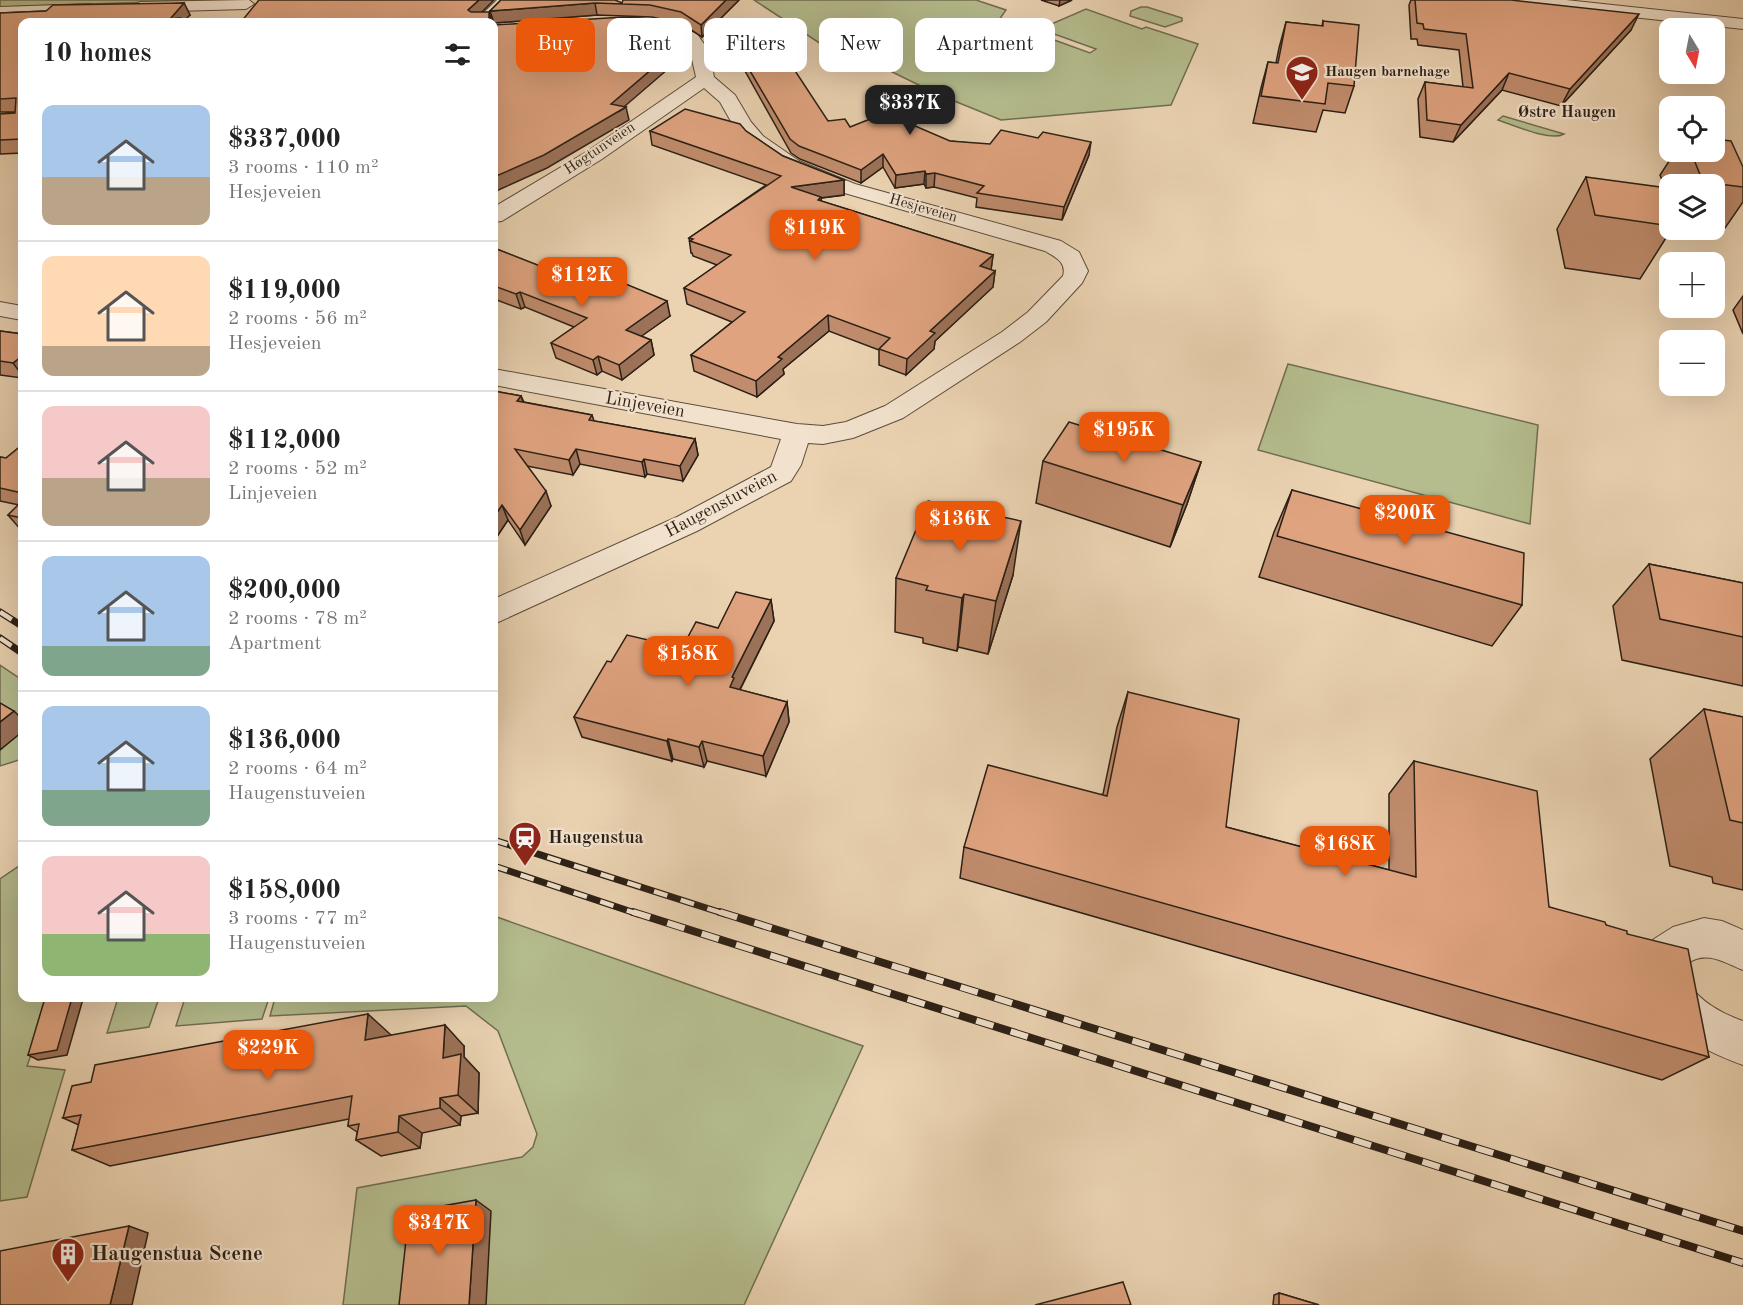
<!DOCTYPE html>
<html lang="en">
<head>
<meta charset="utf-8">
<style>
	body { margin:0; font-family:"Old Standard TT",serif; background:#f2f2f2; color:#222; height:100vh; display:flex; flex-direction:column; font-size:22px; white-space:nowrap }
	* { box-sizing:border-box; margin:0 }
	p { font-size:20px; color:#767676 }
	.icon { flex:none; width:33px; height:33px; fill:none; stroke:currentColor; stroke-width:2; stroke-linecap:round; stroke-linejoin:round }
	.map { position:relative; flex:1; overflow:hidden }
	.side { position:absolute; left:18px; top:18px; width:480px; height:984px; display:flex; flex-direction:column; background:#fff; border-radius:12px; box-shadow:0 6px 24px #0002 }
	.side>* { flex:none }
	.guide { position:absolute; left:516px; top:18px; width:570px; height:54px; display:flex; gap:12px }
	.needle { width:39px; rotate:170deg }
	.buttons { position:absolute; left:1659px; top:18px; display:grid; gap:12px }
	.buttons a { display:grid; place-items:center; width:66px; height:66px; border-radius:12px; background:#fff; box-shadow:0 6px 24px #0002; font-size:30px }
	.price { position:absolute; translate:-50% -51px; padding:0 14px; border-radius:12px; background:#ea580c; color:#fff; font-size:20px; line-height:39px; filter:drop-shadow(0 2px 3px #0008) }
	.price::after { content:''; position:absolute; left:50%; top:36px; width:18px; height:14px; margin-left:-9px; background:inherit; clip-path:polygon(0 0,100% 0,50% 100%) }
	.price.selected { background:#222; color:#fff }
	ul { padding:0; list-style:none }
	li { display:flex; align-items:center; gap:18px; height:150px; padding:0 24px }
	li+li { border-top:2px solid #e0e0e0 }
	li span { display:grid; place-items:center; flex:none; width:168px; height:120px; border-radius:12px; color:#555 }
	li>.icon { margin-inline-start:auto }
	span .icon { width:72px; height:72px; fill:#fffc; stroke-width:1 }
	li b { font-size:26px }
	h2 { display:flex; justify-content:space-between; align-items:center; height:72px; padding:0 24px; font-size:26px }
	.tag { padding:0 21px; border-radius:12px; background:#fff; box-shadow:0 6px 24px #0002; font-size:21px; line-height:54px }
	.tag.selected { background:#ea580c; color:#fff }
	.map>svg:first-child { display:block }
	.green { fill:#b5bd8e; stroke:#706e52; stroke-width:1.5 }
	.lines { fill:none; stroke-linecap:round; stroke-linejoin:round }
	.street-casing { stroke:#5b4c3c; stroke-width:2 }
	.street { fill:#f2e2cd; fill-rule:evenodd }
	.rail-far1-casing { stroke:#2b1f15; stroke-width:7 }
	.rail-casing { stroke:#2b1f15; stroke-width:8 }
	.rail-far1 { stroke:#f2e2cd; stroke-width:4.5; stroke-dasharray:14; stroke-linecap:butt }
	.rail { stroke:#f2e2cd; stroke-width:6; stroke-dasharray:18; stroke-linecap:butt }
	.wall { fill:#c08c6d; stroke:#2b1f15; stroke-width:1.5 }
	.shaded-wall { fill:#9c7259; stroke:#2b1f15; stroke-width:1.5 }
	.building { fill:#dfa37f; stroke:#2b1f15; stroke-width:1.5 }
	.labels { text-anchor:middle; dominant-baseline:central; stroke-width:4.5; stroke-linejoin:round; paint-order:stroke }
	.far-poi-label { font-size:15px; font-weight:bold; fill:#2b1f15; stroke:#f2e2cd; text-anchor:start }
	.far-street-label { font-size:15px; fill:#2b1f15; stroke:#f2e2cd }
	.far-neighbourhood-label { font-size:16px; font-weight:bold; fill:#2b1f15; stroke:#f2e2cd }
	.street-label { font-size:18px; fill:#2b1f15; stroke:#f2e2cd }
	.poi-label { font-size:18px; font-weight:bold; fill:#2b1f15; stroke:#f2e2cd; text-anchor:start }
	.near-poi-label { font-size:21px; font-weight:bold; fill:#2b1f15; stroke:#f2e2cd; text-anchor:start }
</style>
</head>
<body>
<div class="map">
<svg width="1743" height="1305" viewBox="0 0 1743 1305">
	<rect width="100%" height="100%" fill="#ebd3b2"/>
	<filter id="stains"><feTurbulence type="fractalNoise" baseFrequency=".00333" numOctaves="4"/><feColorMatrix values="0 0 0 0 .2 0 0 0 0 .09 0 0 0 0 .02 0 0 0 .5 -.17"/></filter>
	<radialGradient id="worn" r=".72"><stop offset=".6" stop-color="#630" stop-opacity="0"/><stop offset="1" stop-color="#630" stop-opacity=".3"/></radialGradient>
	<!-- green -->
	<g class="green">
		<polygon points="0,0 211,0 0,7"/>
		<polygon points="754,0 976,0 1006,10 999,20 1090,53 1096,49 1040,29 1086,9 1142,29 1146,27 1198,44 1171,105 1001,120 937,94 872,62 821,44"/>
		<polygon points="1141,7 1147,7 1182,18 1182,21 1165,27 1130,16 1131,11"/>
		<path d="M1503 116 1564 134C1550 142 1514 125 1498 120Z"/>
		<polygon points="1288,364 1538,425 1530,524 1258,450"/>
		<polygon points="0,665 22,680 22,759 0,766"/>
		<polygon points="22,864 22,998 52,998 27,1066 65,1070 27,1197 0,1201 0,879"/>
		<polygon points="494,916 863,1046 744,1305 343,1305 357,1188 522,1157 533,1147 537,1134 498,1031 466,1006 270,1016 275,998 494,998"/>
		<polygon points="118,998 159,998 149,1027 107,1033"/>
		<polygon points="185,998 269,998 262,1019 176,1026"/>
	</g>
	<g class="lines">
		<!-- street casing -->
		<g class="street-casing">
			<g id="street">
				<polygon points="249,0 254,4 246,9 140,12 132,7 140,2"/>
				<polygon points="497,0 514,0 491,22 474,22"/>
				<polygon points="1514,0 1566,0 1743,19 1743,29 1522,5"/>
				<polygon points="91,4 99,9 97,12 0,17 0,7"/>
				<path d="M639 18 680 26 697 34 709 51 714 77 735 95 751 122 763 136 799 161 855 184 1061 241 1079 252 1088 271 1082 283 1046 322 1020 342 903 418 853 438 823 444 808 443 801 465 791 481 697 531 494 624V599L677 517 771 467 781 439 494 385V369L797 424 823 426 846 422 885 406 1002 332 1028 312 1063 276C1067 262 1055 257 1045 251L841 192 785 169 749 144 733 125 720 102 704 88 602 159 502 221 494 222V207L588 151 696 77 689 46 668 33 633 27 631 23 633 19Z"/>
				<polygon points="0,302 22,306 22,320 0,316"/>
				<path d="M1704 918 1722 921 1743 930V970C1723 962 1706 950 1687 964 1687 970 1686 977 1689 983 1698 1001 1725 1015 1743 1021V1065C1687 1045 1624 1008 1654 939L1673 927Z"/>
			</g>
		</g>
		<!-- street -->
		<use href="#street" class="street"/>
		<!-- rail-far1 casing -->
		<g class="rail-far1-casing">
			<g id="rail-far1">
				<polyline points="0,612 22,626"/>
				<polyline points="0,638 22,653"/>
				<polyline points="494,840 725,914"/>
				<polyline points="494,866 638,914"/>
			</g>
		</g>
		<!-- rail casing -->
		<g class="rail-casing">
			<g id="rail">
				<polyline points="633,912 1743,1263"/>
				<polyline points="720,912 1743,1231"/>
			</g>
		</g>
		<!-- rail-far1 -->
		<use href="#rail-far1" class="rail-far1"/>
		<!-- rail -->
		<use href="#rail" class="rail"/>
	</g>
	<!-- wall -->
	<g class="wall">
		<polygon points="501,0 622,3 739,0 702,37 682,24 652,17 597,15 494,23 490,11"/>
		<polygon points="1041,0 1072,0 1059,6"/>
		<polygon points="1411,0 1511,0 1631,30 1561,106 1502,90 1453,142 1420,137 1418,99 1425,82 1463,87 1459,50 1418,45 1417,39 1411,39 1409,5"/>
		<polygon points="184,3 190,15 22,22 22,153 0,154 0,114 15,113 15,112 0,112 0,13 46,11"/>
		<polygon points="1323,21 1354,86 1345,113 1323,110 1316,132 1253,123 1261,88 1268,62 1276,63 1279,48 1286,22 1322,26"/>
		<polygon points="719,29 828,121 850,127 950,141 1089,155 1062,220 976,207 977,198 934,187 926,188 924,184 895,188 883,167 861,183 800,159 791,153 741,64 721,41"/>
		<polygon points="650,131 746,131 783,156 844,180 844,195 821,198 821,201 993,255 991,270 995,271 993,287 935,341 934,349 906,375 879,365 879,350 829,331 783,369 784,374 757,397 694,371 691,355 732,322 687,304 684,288 717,265 693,256 692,253 691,253 689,238 766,185 652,145"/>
		<polygon points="1675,152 1691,152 1743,167 1743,202 1725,228 1714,227 1714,184 1670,184 1670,200 1660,175"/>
		<polygon points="1586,177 1670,214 1670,230 1671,230 1640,279 1565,268 1557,229"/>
		<polygon points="494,248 606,292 670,316 641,336 651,340 654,355 622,380 602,371 597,375 556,358 551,343 574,327 525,307 521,309 494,299"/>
		<polygon points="1743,296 1743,334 1733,310"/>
		<polygon points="0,331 22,334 22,378 0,375"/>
		<polygon points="494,391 521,396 524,402 592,415 594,421 695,439 698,455 683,481 647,474 645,477 580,464 573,475 527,466 551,506 525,545 508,520 494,541"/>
		<polygon points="22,445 22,531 8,515 19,505 0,501 0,457 6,458"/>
		<polygon points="1043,461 1201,462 1187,504 1170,547 1036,503"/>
		<polygon points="1292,490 1522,605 1492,646 1259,577 1274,532"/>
		<polygon points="1649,564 1743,583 1743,686 1622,660 1613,606"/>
		<polygon points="1013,575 988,654 958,647 957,651 923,643 923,638 895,632 896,578"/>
		<polygon points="771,600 774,621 740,690 787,702 789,722 766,776 707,761 704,767 673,759 672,761 582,737 574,717 611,662 682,648 718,628"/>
		<polygon points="1128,692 1226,827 1389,870 1389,794 1414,761 1549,907 1606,925 1627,934 1709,1057 1662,1080 960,878 964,847 1103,794 1117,727"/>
		<polygon points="1704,709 1743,717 1743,890 1713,883 1712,877 1670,866 1650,759"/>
		<polygon points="391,1035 391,1036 464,1046 464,1057 479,1073 478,1113 461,1116 460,1125 422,1133 420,1148 381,1156 356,1140 357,1132 348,1126 349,1119 110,1166 72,1150 79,1125 63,1118"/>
		<polygon points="1279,1293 1319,1305 1273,1305 1274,1295"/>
	</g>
	<!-- shaded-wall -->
	<g class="shaded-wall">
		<polygon points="479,0 494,0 472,22 468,10"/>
		<polygon points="726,0 739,0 702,37 701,25"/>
		<polygon points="1060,0 1072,0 1059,6"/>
		<polygon points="184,3 190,15 183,22 172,22 170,19"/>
		<polygon points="595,3 597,15 494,23 490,11"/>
		<polygon points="489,12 492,22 489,22"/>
		<polygon points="1639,14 1631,30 1561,106 1570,89"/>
		<polygon points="688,38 689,51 618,112 626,107 629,120 547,168 494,192 494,177 611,104"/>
		<polygon points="1509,73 1502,90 1453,142 1461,125"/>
		<polygon points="1091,142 1089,155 1062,220 1064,207"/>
		<polygon points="883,154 883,167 861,183 861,170"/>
		<polygon points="925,171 924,184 895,188 896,175"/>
		<polygon points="935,173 934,187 926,188 926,174"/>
		<polygon points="844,180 844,195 821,198 822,213 818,200 791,187"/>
		<polygon points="993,255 991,270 980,266"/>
		<polygon points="995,271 993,287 935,341 934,349 906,375 907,359 930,331"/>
		<polygon points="520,292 525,307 521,309 516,294"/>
		<polygon points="667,301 670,316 629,345 626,330"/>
		<polygon points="828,315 829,331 783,369 784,374 757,397 756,381 778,357"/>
		<polygon points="651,340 654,355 622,380 619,365"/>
		<polygon points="22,356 22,375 13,363"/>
		<polygon points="598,356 602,371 597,375 593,360"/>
		<polygon points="521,396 526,411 517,401"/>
		<polygon points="695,439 698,455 683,481 680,466"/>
		<polygon points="576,449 580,464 573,475 569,460"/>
		<polygon points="644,459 647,474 645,477 642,462"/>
		<polygon points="1201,462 1187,504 1170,547 1183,505"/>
		<polygon points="546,491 551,506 525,545 520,530"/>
		<polygon points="502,505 508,520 494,541 494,517"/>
		<polygon points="1021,521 1013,575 988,654 996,601"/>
		<polygon points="964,594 958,647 957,651 962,598"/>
		<polygon points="771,600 774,621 737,695 730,687 732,677"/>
		<polygon points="787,702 789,722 766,776 763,756"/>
		<polygon points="14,711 22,719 22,732 0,750 0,722"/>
		<polygon points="668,739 673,759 672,761 667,741"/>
		<polygon points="702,741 707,761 704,767 699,747"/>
		<polygon points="72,998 80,998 83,999 67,1055 38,1060 28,1055"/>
		<polygon points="368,1014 391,1035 388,1060 365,1040"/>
		<polygon points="445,1025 464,1046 464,1057 479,1073 478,1113 458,1095 443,1058"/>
		<polygon points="440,1098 461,1116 460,1125 440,1108"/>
		<polygon points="399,1116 422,1133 420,1148 398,1132"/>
		<polygon points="476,1200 491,1211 486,1305 469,1305"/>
		<polygon points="129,1226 148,1233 132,1305 110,1305"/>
	</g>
	<!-- building -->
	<g class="building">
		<polygon points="259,0 479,0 468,10 471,12 489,12 489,22 241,22"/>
		<polygon points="501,0 615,0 622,3 623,0 726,0 701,25 681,12 650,5 595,3 490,11"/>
		<polygon points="1415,0 1511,0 1639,14 1570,89 1509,73 1461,125 1427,120 1425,82 1473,88 1466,34 1424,29 1423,24 1417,23"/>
		<polygon points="184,3 170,19 180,18 177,22 22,22 22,139 0,140 0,114 15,113 16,98 0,99 0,13 46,11 53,5"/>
		<polygon points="624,17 651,19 672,25 688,38 611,104 626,107 544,155 494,177 494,25"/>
		<polygon points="1323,21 1359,25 1354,86 1328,83 1325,104 1261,96 1268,62 1278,63 1286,22 1323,26"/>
		<polygon points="763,22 828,121 845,119 850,127 885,113 950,141 990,144 1001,130 1038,138 1043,132 1091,142 1064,207 977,193 984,186 935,173 926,174 925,171 896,175 883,154 861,170 799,146 790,139 739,52 719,29"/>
		<polygon points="685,109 740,124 746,131 783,156 844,180 791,187 821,197 818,200 993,255 980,266 995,271 930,331 935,333 907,359 879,349 890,338 828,315 778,357 782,359 756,381 691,355 745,312 684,288 731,255 690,241 693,239 689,238 781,176 650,131"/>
		<polygon points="1714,139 1731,141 1743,167 1743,187 1703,182 1691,152 1714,152"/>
		<polygon points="1586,177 1660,187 1670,214 1670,226 1595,215"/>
		<polygon points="494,248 606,292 621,282 667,301 626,330 651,340 619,365 598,356 593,360 551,343 587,318 520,292 516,294 494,286"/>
		<polygon points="0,331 22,334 22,356 13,363 0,361"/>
		<polygon points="494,391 521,396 517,401 592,415 589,420 695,439 680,466 644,459 642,462 576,449 569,460 515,449 546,491 520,530 502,505 494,517"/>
		<polygon points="1069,422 1201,462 1183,505 1043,461"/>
		<polygon points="22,445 22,493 0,488 0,457 6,458"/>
		<polygon points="1292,490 1524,553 1522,605 1277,536"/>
		<polygon points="22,501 22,518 8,515"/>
		<polygon points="928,501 1021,521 996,601 964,594 962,598 926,590 928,586 896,578"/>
		<polygon points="1649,564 1743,583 1743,637 1660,619"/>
		<polygon points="736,592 771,600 732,677 734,678 730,687 787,702 763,756 702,741 699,747 668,739 667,741 574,717 607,661 611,662 627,635 682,648 696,622 718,628"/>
		<polygon points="1128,692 1239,719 1226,827 1416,877 1414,761 1537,791 1549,907 1605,922 1606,925 1627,931 1627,934 1688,949 1709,1057 964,847 988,765 1107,796"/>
		<polygon points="0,703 14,711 0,722"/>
		<polygon points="1704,709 1743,717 1743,823 1730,820"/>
		<polygon points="45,998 72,998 57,1050 28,1055"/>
		<polygon points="368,1014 365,1040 445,1025 443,1058 461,1054 458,1095 440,1098 440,1108 399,1116 398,1132 356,1140 359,1124 348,1126 352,1096 72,1150 81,1115 63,1118 72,1086 91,1082 95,1065"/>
		<polygon points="476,1200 469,1305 399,1305 409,1212"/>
		<polygon points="129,1226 110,1305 0,1305 0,1251"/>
		<polygon points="1123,1282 1131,1305 1035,1305"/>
		<polygon points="1279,1293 1319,1305 1279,1305"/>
	</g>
	<!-- icons -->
	<defs>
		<g id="school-pin" transform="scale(1.725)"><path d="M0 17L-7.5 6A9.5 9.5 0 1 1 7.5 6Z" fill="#8f2418" stroke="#f2e2cd"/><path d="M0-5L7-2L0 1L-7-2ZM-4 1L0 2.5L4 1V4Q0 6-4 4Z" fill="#fff"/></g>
		<g id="station-pin" transform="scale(1.725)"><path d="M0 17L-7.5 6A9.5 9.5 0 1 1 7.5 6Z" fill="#8f2418" stroke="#f2e2cd"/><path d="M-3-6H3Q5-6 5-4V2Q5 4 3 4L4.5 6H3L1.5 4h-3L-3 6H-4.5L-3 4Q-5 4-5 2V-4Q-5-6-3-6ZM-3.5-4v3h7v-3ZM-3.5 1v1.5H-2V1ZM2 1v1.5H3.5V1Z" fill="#fff"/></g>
		<g id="building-pin" transform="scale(1.725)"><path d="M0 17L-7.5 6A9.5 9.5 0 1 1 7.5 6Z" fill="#8f2418" stroke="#f2e2cd"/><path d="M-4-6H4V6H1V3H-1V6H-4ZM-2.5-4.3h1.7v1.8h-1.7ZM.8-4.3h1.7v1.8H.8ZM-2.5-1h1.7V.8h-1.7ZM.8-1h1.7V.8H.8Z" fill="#fff"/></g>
	</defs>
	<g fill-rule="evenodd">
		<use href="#school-pin" x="1302" y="72"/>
		<use href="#station-pin" x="525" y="838"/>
		<use href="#building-pin" x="68" y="1254"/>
	</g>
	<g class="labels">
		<!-- far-poi labels -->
		<g class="far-poi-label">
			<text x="1325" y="72">Haugen barnehage</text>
		</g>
		<!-- far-street labels -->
		<g class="far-street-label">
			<text transform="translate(600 149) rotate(-34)">Høgtunveien</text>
			<text transform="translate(923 209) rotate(16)">Hesjeveien</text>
		</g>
		<!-- far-neighbourhood labels -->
		<g class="far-neighbourhood-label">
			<text x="1567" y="113">Østre Haugen</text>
		</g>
		<!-- street labels -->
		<g class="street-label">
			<text transform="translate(645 405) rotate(10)">Linjeveien</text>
			<text transform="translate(721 504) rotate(-28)">Haugenstuveien</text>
		</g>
		<!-- poi labels -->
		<g class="poi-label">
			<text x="548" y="838">Haugenstua</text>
		</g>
		<!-- near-poi labels -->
		<g class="near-poi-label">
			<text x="91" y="1254">Haugenstua Scene</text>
		</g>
	</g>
	<rect width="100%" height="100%" filter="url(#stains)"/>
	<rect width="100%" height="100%" fill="url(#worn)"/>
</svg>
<div class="buttons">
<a><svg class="needle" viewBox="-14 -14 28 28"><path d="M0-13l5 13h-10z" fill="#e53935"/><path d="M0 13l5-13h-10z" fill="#767676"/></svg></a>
<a><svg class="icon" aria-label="locate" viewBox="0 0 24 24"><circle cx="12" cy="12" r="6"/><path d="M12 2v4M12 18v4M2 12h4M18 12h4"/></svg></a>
<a><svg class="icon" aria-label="layers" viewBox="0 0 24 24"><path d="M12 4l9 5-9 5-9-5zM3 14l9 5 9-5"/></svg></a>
<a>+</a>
<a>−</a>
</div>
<b class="price selected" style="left:910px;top:136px">$337K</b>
<b class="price" style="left:815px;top:261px">$119K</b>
<b class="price" style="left:582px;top:308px">$112K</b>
<b class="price" style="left:1124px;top:463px">$195K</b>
<b class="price" style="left:1405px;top:546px">$200K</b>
<b class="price" style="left:960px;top:552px">$136K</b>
<b class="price" style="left:688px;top:687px">$158K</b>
<b class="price" style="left:1345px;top:877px">$168K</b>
<b class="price" style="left:268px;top:1081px">$229K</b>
<b class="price" style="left:439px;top:1256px">$347K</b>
<div class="guide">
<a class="tag selected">Buy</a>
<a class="tag">Rent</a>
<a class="tag">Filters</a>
<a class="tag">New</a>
<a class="tag">Apartment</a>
</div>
<section class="side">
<h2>10 homes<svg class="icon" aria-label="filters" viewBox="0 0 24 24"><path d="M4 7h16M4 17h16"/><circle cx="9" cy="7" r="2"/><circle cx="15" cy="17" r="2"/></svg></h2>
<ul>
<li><span style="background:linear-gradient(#a9c7e8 60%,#b9a48a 0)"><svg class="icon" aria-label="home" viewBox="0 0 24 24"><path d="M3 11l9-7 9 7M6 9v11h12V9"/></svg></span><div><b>$337,000</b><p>3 rooms · 110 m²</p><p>Hesjeveien</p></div></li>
<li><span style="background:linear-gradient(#ffd9b3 75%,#b9a48a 0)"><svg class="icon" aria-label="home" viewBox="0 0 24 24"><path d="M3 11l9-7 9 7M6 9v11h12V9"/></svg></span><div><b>$119,000</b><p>2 rooms · 56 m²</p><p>Hesjeveien</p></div></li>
<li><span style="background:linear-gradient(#f6c9c9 60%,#b9a48a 0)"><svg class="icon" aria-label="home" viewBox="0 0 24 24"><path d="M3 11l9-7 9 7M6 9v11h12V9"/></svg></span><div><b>$112,000</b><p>2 rooms · 52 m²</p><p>Linjeveien</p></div></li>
<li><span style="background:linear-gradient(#a9c7e8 75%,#7fa58c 0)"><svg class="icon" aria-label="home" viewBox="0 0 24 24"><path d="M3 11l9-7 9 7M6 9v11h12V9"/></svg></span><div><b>$200,000</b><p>2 rooms · 78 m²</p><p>Apartment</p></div></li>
<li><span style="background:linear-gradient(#a9c7e8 70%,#7fa58c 0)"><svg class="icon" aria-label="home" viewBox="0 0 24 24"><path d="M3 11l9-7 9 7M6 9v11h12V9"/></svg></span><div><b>$136,000</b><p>2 rooms · 64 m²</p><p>Haugenstuveien</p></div></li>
<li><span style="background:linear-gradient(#f6c9c9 65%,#8fb573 0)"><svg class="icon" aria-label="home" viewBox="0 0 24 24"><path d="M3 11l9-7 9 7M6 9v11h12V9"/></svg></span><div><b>$158,000</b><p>3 rooms · 77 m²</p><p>Haugenstuveien</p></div></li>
</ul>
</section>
</div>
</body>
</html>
